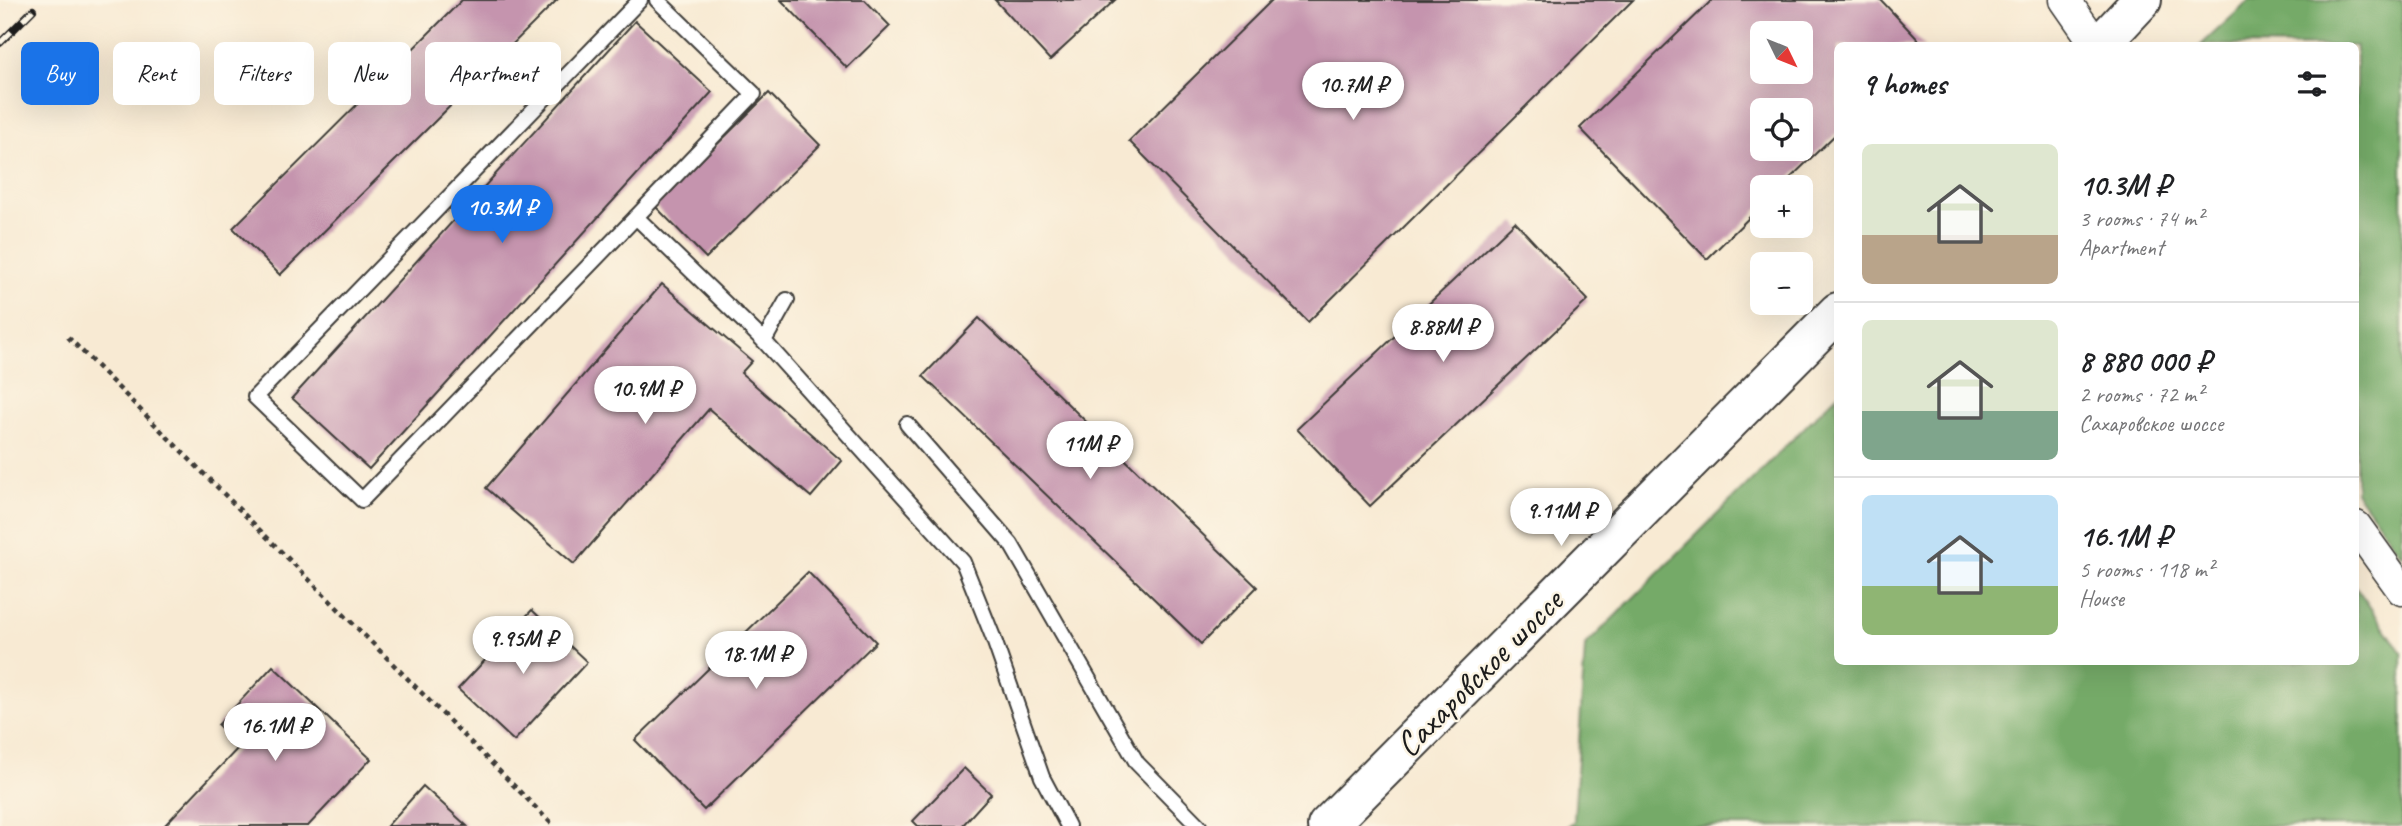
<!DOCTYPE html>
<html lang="en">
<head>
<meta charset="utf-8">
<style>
	body { margin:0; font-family:Caveat,sans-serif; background:#f6f6f6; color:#202124; height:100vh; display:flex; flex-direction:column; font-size:26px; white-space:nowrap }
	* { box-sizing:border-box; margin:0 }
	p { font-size:23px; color:#757577 }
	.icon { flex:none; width:38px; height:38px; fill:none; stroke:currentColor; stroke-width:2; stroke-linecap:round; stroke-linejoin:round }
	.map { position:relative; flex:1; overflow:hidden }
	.details { position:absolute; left:1834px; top:42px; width:525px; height:623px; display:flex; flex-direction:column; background:#fff; border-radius:10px; box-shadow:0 7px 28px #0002 }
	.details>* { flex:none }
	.hud { position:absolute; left:21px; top:42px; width:665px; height:63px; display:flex; gap:14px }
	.needle { width:46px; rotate:133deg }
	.buttons { position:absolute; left:1750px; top:21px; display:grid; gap:14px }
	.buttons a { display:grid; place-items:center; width:63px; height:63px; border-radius:10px; background:#fff; box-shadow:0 7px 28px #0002; font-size:35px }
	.price { position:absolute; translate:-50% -60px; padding:0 16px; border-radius:24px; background:#fff; color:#222; font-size:23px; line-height:46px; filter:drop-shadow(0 2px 4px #0008) }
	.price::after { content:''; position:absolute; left:50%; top:42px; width:21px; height:16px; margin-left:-10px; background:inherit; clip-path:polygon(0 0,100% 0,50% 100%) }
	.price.selected { background:#1a73e8; color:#fff }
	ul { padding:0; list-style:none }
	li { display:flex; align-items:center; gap:21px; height:175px; padding:0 28px }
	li+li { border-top:2px solid #e0e0e0 }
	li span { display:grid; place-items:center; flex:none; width:196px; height:140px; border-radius:10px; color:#555 }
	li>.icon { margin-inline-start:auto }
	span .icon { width:84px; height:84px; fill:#fffc; stroke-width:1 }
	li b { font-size:30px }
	h2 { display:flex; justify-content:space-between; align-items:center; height:84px; padding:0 28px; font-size:30px }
	.chip { padding:0 24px; border-radius:10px; background:#fff; box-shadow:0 7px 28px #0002; font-size:24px; line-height:63px }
	.chip.selected { background:#1a73e8; color:#fff }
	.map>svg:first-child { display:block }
	.forest { fill:#74aa67; stroke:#486342; stroke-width:2 }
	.building { fill:#c594ae; fill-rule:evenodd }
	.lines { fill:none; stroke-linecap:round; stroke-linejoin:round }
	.service-casing { stroke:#3d3b37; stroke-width:18 }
	.minor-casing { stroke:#3d3b37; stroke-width:33 }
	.secondary-casing { stroke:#3d3b37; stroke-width:42 }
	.path { stroke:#3d3b37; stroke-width:4.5; stroke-dasharray:5 5; stroke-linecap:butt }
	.service { stroke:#fff; stroke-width:14 }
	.minor { stroke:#fff; stroke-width:30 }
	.secondary { stroke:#fff; stroke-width:38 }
	.rail-casing { stroke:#1c1c1c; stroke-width:8 }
	.rail { stroke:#fcf5e5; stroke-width:5; stroke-dasharray:16; stroke-linecap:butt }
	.labels { text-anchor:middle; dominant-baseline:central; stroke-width:5; stroke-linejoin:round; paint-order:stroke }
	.street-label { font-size:35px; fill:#1c1c1c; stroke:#fcf5e5 }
</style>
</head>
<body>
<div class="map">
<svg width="2402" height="826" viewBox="0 0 2402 826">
	<rect width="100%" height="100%" fill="#fcf5e5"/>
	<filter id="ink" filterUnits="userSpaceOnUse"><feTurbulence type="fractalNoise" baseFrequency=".0143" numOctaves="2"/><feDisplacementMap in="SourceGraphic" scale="14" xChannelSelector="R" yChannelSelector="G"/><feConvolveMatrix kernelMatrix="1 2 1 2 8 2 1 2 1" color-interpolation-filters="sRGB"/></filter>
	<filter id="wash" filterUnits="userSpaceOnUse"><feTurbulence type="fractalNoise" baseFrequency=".00686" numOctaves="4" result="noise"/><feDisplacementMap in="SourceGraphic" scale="28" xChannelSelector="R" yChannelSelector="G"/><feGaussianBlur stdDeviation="1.57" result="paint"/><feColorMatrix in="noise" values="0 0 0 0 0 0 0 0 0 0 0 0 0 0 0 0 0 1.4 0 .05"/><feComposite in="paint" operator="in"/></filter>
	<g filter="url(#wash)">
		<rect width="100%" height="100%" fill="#f8ead3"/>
		<!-- forest -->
		<g class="forest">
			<polygon points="2250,0 2402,0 2402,556 2356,492 2356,46 2201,45"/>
			<polygon points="1837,395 1838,662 2356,662 2356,587 2402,653 2402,826 1568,826 1574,821 1585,646"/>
		</g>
		<g id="blocks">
			<!-- building -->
			<g class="building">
				<polygon points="462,0 557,0 280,275 233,228"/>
				<polygon points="781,0 865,0 890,26 847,68"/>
				<polygon points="995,0 1115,0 1050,60"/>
				<polygon points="1272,0 1633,0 1308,322 1129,141"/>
				<path d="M1712 0H1881L1924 46H1838V132L1781 187H1762V205L1707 259 1580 128ZM1762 33H1801V72H1762ZM1762 110H1801V149H1762Z"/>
				<polygon points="635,21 712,92 369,469 292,398"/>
				<polygon points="769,93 820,145 706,258 655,206"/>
				<polygon points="1515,222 1588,300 1370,506 1297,429"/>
				<polygon points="662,284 752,361 741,373 842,461 811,497 709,409 574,564 486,488"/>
				<polygon points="979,318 1257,587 1201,644 923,376"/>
				<polygon points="808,572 876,642 704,810 635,740"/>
				<polygon points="532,610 587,662 514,741 458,689"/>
				<polygon points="273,666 371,759 308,826 164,826 240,746 218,725"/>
				<polygon points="964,768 991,794 962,826 918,826 913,821"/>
				<polygon points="423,786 467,826 387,826"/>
			</g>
		</g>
	</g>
	<g filter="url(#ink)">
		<use href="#blocks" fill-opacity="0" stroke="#3d3b37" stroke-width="2"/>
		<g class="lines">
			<!-- service casing -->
			<g class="service-casing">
				<g id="service">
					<polyline points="640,0 255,397 362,500 636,217 764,341"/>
					<polyline points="636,217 754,94 657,0"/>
					<polyline points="787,300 764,341 963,562 993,637 1042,777 1068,826"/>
					<polyline points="907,424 1011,544 1137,763 1199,826"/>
				</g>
			</g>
			<!-- minor casing -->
			<g class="minor-casing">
				<g id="minor">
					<polyline points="2065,0 2097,46"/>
					<polyline points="2356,526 2402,590"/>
				</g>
			</g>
			<!-- secondary casing -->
			<g class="secondary-casing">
				<g id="secondary">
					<polyline points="2099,46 2142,0"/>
					<polyline points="1327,826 1838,312"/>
				</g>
			</g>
			<!-- path -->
			<polyline class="path" points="68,337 554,826"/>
			<!-- service -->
			<use href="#service" class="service"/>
			<!-- minor -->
			<use href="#minor" class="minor"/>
			<!-- secondary -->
			<use href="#secondary" class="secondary"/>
			<!-- rail casing -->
			<g class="rail-casing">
				<polyline id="rail" points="0,43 33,10"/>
			</g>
			<!-- rail -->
			<use href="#rail" class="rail"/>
		</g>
	</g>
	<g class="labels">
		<!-- street labels -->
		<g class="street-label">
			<text transform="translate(1479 673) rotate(-45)">Сахаровское шоссе</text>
		</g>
	</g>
</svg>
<div class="buttons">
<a><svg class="needle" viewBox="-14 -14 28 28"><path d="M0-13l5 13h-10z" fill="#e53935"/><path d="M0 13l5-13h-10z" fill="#757577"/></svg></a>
<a><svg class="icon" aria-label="locate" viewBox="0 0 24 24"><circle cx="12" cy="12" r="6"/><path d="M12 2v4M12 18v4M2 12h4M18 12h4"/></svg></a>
<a>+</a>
<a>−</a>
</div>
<b class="price" style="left:1353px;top:122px">10.7M ₽</b>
<b class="price selected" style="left:502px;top:245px">10.3M ₽</b>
<b class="price" style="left:1443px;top:364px">8.88M ₽</b>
<b class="price" style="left:645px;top:426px">10.9M ₽</b>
<b class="price" style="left:1090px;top:481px">11M ₽</b>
<b class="price" style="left:1561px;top:548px">9.11M ₽</b>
<b class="price" style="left:523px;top:676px">9.95M ₽</b>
<b class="price" style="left:756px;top:691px">18.1M ₽</b>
<b class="price" style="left:275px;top:763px">16.1M ₽</b>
<div class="hud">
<a class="chip selected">Buy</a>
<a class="chip">Rent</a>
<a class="chip">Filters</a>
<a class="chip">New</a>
<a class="chip">Apartment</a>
</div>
<section class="details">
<h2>9 homes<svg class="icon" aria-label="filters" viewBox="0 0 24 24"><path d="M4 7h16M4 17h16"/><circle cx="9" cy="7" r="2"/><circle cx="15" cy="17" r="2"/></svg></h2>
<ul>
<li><span style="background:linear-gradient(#dfe7d0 65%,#b9a48a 0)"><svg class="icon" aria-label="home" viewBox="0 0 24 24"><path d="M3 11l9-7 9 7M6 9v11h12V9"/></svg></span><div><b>10.3M ₽</b><p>3 rooms · 74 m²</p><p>Apartment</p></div></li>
<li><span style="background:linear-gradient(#dfe7d0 65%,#7fa58c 0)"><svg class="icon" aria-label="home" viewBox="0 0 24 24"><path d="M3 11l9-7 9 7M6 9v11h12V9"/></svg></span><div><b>8 880 000 ₽</b><p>2 rooms · 72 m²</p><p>Сахаровское шоссе</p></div></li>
<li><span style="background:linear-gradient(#bfe0f5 65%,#8fb573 0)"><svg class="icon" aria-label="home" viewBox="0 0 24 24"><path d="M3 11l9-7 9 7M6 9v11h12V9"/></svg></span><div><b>16.1M ₽</b><p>5 rooms · 118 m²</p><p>House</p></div></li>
</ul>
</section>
</div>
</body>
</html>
